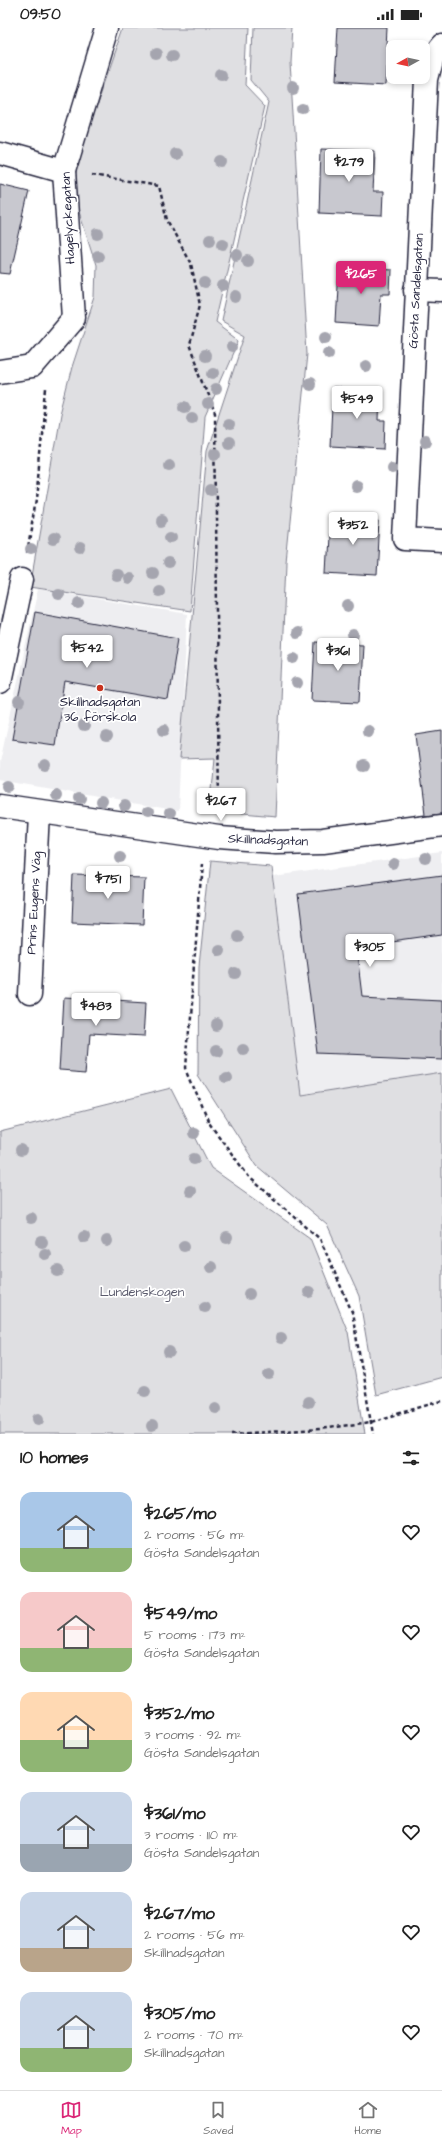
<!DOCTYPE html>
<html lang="en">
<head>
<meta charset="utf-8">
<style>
	body { margin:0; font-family:"Architects Daughter",sans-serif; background:#f6f6f6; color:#222; height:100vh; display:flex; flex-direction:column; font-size:15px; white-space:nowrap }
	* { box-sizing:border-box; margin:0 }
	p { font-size:13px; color:#767676 }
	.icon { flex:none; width:22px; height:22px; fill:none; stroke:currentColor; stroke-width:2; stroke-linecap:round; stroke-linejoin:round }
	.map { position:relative; height:1406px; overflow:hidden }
	.panel { display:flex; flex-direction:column; background:#fff; flex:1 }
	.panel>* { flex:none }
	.needle { width:26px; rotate:262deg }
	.fabs { position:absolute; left:386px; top:12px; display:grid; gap:8px }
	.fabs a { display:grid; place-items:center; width:44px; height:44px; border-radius:8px; background:#fff; box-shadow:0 2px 6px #0003; font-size:20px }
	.price { position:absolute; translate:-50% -34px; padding:0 9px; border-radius:4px; background:#fff; color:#222; font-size:13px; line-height:26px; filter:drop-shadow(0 1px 2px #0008) }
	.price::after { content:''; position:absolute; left:50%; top:24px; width:12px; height:9px; margin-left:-6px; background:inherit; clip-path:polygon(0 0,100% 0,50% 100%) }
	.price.on { background:#db2777; color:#fff }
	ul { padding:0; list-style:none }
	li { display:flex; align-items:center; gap:12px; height:100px; padding:0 20px }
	li span { display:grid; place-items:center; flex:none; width:112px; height:80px; border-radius:12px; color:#555 }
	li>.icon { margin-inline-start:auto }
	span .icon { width:48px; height:48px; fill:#fffc; stroke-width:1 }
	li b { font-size:17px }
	h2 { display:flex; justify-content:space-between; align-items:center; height:48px; padding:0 20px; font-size:17px }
	.status { display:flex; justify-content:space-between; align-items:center; height:28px; padding:0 20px; background:#fff; direction:ltr }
	.status svg { height:11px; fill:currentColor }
	.dock { display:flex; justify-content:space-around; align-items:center; height:56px; border-top:1px solid #e0e0e0; background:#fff; font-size:11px; color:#767676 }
	.dock a { display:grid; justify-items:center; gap:2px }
	.dock .on { color:#db2777 }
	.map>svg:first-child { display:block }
	.built { fill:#eeeef1 }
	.green { fill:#dfdfe2; stroke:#80808e }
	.building { fill:#c8c8cf; stroke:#22223b }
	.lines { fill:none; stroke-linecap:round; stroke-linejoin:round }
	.minor-casing { stroke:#22223b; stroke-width:25 }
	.path { stroke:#22223b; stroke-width:2.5; stroke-dasharray:4 3; stroke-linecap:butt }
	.minor { stroke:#fff; stroke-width:22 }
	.tree { fill:#a5a5af }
	.poi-dot { fill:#c8321e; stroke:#fff; stroke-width:1.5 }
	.labels { text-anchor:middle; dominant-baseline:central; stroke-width:3.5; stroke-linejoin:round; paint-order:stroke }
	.street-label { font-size:13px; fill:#22223b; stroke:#fff }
	.poi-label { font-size:13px; fill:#22223b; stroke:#fff }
	.park-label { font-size:13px; fill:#5b5b6d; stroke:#fff }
</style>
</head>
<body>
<div class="status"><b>09:50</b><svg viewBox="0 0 49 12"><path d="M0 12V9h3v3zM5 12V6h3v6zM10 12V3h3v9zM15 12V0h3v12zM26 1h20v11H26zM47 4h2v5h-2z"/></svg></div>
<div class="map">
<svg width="442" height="1406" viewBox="0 0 442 1406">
	<rect width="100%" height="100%" fill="#fff"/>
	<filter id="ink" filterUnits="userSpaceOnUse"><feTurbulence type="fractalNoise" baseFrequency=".025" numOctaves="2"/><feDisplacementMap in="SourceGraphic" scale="8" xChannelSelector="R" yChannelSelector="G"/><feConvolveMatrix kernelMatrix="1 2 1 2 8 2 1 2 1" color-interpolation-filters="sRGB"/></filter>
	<g filter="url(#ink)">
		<!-- built -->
		<g class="built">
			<polygon points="38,561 187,586 178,783 0,752 0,734"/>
			<polygon points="442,825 442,1049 300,1067 273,848"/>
		</g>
		<!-- green -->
		<g class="green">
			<polygon points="123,0 248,0 245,57 265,78 215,294 239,312 205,389 190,583 30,559 60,386 72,339 95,269 96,237 68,149 95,81"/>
			<polygon points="253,0 292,0 290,34 307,326 286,534 275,789 210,783 215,730 179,731 207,423 245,307 221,293 269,74 251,52"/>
			<polygon points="210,833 271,838 300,1067 442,1045 442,1349 376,1367 359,1268 327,1197 257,1138 198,1046 199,939"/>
			<polygon points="171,1061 211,1140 310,1210 348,1304 365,1406 0,1406 0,1104"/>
		</g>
		<!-- building -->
		<g class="building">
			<polygon points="338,0 389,0 386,57 335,54"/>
			<polygon points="321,121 375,123 373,164 383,164 382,188 319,185"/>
			<polygon points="0,156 29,163 10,246 0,245"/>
			<polygon points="339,239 391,242 390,266 381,266 379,298 336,295"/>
			<polygon points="333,360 380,363 379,393 386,393 385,421 330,418"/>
			<polygon points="329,489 380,492 377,548 326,545"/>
			<polygon points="35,584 178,610 168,672 65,654 55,717 12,711"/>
			<polygon points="315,614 363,616 360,674 312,672"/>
			<polygon points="442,703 442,785 426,787 416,707"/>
			<polygon points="74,847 144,849 142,897 72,894"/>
			<polygon points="442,847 442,907 356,919 362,968 442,972 442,1031 318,1026 298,866"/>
			<polygon points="64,970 146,975 144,1009 89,1006 86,1044 60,1042"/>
		</g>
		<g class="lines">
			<!-- minor casing -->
			<g class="minor-casing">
				<g id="minor">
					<polyline points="442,17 433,28 427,52 405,511 442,513"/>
					<polyline points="0,125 64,143"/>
					<polyline points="416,262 442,263"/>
					<polyline points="0,344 32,339 74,290 64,143 107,0"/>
					<polyline points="0,654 22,551"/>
					<polyline points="0,778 219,810 276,814 323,813 442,797"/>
					<polyline points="30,966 39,785"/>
				</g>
			</g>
			<!-- path -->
			<g class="path">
				<polyline points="92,147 159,158 167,192 191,236 200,277 189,317 215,386 219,783"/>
				<polyline points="27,525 36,472 46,361"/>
				<polyline points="202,835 186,1040 209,1095 249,1149 320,1211 352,1284 373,1406"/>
				<polyline points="232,1406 320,1401 371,1394 442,1373"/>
			</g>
			<!-- minor -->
			<use href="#minor" class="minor"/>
		</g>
		<!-- trees -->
		<g class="tree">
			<circle cx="156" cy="25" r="6"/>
			<circle cx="172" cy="27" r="6"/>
			<circle cx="221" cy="47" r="6"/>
			<circle cx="293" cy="60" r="6"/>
			<circle cx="303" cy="81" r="6"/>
			<circle cx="175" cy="126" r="6"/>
			<circle cx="222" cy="134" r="6"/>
			<circle cx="98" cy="206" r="6"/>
			<circle cx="210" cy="212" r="6"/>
			<circle cx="223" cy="216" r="6"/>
			<circle cx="237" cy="227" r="6"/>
			<circle cx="98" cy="228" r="6"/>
			<circle cx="248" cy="233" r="6"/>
			<circle cx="205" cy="255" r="6"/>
			<circle cx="223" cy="258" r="6"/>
			<circle cx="236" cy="269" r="6"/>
			<circle cx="326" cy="309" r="6"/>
			<circle cx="232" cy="319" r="6"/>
			<circle cx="329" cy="325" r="6"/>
			<circle cx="205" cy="328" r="6"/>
			<circle cx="366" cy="338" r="6"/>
			<circle cx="213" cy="345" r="6"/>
			<circle cx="310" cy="356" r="6"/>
			<circle cx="216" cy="361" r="6"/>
			<circle cx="208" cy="376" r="6"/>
			<circle cx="185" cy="379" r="6"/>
			<circle cx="192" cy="390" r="6"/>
			<circle cx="229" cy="396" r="6"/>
			<circle cx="425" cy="413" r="6"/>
			<circle cx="229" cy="415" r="6"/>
			<circle cx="215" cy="426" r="6"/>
			<circle cx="169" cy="437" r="6"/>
			<circle cx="392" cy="439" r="6"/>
			<circle cx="356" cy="458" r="6"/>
			<circle cx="211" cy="462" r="6"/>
			<circle cx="161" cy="492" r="6"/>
			<circle cx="171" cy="509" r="6"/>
			<circle cx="53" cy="511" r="6"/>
			<circle cx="80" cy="520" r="6"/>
			<circle cx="31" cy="521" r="6"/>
			<circle cx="168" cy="535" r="6"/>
			<circle cx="153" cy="545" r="6"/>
			<circle cx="116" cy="547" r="6"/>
			<circle cx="128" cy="550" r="6"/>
			<circle cx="159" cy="563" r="6"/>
			<circle cx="59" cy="566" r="6"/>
			<circle cx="79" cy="575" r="6"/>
			<circle cx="348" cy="578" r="6"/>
			<circle cx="297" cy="605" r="6"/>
			<circle cx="353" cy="607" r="6"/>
			<circle cx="294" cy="630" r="6"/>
			<circle cx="297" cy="655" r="6"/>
			<circle cx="19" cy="674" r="6"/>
			<circle cx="84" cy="698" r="6"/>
			<circle cx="164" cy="702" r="6"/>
			<circle cx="368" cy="703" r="6"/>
			<circle cx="107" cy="709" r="6"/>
			<circle cx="45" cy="737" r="6"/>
			<circle cx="364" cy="738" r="6"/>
			<circle cx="9" cy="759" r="6"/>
			<circle cx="56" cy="767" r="6"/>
			<circle cx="79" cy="771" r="6"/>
			<circle cx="101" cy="775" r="6"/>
			<circle cx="124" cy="778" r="6"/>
			<circle cx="146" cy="784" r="6"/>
			<circle cx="169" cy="786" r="6"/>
			<circle cx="120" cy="828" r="6"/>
			<circle cx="426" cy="831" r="6"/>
			<circle cx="393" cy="836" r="6"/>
			<circle cx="237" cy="907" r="6"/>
			<circle cx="219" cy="922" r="6"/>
			<circle cx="236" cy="946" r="6"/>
			<circle cx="216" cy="998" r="6"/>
			<circle cx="243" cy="1020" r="6"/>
			<circle cx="216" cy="1023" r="6"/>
			<circle cx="226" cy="1049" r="6"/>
			<circle cx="194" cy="1105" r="6"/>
			<circle cx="21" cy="1122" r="6"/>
			<circle cx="194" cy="1131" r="6"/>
			<circle cx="190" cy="1163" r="6"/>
			<circle cx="31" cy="1190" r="6"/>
			<circle cx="84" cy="1209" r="6"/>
			<circle cx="227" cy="1210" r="6"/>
			<circle cx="107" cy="1213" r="6"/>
			<circle cx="42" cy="1214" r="6"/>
			<circle cx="184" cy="1218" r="6"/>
			<circle cx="45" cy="1226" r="6"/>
			<circle cx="211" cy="1239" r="6"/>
			<circle cx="58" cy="1243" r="6"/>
			<circle cx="309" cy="1264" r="6"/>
			<circle cx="249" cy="1266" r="6"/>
			<circle cx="205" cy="1279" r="6"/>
			<circle cx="281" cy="1310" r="6"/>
			<circle cx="169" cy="1324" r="6"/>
			<circle cx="269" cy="1346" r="6"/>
			<circle cx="145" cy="1363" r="6"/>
			<circle cx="308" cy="1374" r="6"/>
			<circle cx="216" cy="1380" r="6"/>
			<circle cx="39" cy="1391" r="6"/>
			<circle cx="152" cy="1398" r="6"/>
		</g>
	</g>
	<!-- markers -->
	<circle class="poi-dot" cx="100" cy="660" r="4"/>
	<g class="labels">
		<!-- street labels -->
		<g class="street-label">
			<text transform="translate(68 190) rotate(-93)">Hagelyckegatan</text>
			<text transform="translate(416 263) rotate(-87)">Gösta Sandelsgatan</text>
			<text transform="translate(268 812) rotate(2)">Skillnadsgatan</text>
			<text transform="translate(34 875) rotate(-87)">Prins Eugens Väg</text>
		</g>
		<!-- poi labels -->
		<g class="poi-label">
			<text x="100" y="674">Skillnadsgatan<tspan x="100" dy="15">36 förskola</tspan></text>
		</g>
		<!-- park labels -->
		<g class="park-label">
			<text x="142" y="1264">Lundenskogen</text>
		</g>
	</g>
</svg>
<div class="fabs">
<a><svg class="needle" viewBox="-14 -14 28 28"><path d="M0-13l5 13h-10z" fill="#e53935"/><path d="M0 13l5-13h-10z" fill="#767676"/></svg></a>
</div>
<b class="price" style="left:349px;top:155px">$279</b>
<b class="price on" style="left:361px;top:267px">$265</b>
<b class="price" style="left:357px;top:392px">$549</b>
<b class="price" style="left:353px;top:518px">$352</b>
<b class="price" style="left:87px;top:641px">$542</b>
<b class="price" style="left:338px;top:644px">$361</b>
<b class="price" style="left:221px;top:794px">$267</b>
<b class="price" style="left:108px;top:872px">$751</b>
<b class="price" style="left:370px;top:940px">$305</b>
<b class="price" style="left:96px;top:999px">$483</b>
</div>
<section class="panel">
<h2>10 homes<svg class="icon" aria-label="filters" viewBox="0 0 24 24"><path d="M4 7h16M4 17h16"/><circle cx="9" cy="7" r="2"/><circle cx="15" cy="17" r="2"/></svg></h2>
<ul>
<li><span style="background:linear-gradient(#a9c7e8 70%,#8fb573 0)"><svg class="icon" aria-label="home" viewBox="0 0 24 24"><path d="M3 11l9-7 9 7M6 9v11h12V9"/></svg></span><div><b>$265/mo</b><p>2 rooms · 56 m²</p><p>Gösta Sandelsgatan</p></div><svg class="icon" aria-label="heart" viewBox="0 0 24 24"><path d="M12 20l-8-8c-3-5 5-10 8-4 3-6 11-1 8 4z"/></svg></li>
<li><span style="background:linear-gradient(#f6c9c9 70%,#8fb573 0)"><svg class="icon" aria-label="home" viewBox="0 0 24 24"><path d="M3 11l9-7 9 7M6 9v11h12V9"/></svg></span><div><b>$549/mo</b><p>5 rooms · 173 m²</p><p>Gösta Sandelsgatan</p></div><svg class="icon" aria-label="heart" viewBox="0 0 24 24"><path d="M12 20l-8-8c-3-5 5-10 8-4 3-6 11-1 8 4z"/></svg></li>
<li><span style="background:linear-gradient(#ffd9b3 60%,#8fb573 0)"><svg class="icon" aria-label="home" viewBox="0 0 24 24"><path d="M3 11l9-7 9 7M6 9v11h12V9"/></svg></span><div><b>$352/mo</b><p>3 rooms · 92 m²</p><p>Gösta Sandelsgatan</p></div><svg class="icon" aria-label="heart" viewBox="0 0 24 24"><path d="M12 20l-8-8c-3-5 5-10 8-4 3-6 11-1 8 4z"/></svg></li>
<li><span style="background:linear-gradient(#c9d6e8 65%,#9aa5b1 0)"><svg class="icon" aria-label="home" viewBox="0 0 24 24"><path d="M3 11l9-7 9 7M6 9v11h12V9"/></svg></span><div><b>$361/mo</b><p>3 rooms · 110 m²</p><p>Gösta Sandelsgatan</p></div><svg class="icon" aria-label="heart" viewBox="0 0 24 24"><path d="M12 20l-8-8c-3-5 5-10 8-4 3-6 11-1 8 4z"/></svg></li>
<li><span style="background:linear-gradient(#c9d6e8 70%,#b9a48a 0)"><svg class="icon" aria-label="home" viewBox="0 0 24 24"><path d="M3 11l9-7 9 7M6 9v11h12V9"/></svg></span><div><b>$267/mo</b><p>2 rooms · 56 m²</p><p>Skillnadsgatan</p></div><svg class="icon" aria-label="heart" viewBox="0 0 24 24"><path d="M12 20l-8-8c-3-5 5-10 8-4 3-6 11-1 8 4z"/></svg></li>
<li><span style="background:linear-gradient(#c9d6e8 70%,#8fb573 0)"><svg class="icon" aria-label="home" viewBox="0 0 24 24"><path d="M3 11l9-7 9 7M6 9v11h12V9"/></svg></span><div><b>$305/mo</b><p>2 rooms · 70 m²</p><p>Skillnadsgatan</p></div><svg class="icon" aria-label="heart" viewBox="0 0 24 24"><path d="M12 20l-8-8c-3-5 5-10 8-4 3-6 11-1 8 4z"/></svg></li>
</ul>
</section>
<nav class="dock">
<a class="on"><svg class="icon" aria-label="map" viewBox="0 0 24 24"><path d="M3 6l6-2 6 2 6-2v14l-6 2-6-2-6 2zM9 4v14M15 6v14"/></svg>Map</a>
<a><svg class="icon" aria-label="saved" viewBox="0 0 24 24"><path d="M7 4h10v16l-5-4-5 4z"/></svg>Saved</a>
<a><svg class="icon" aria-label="home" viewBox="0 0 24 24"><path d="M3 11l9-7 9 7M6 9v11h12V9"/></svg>Home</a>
</nav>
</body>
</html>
